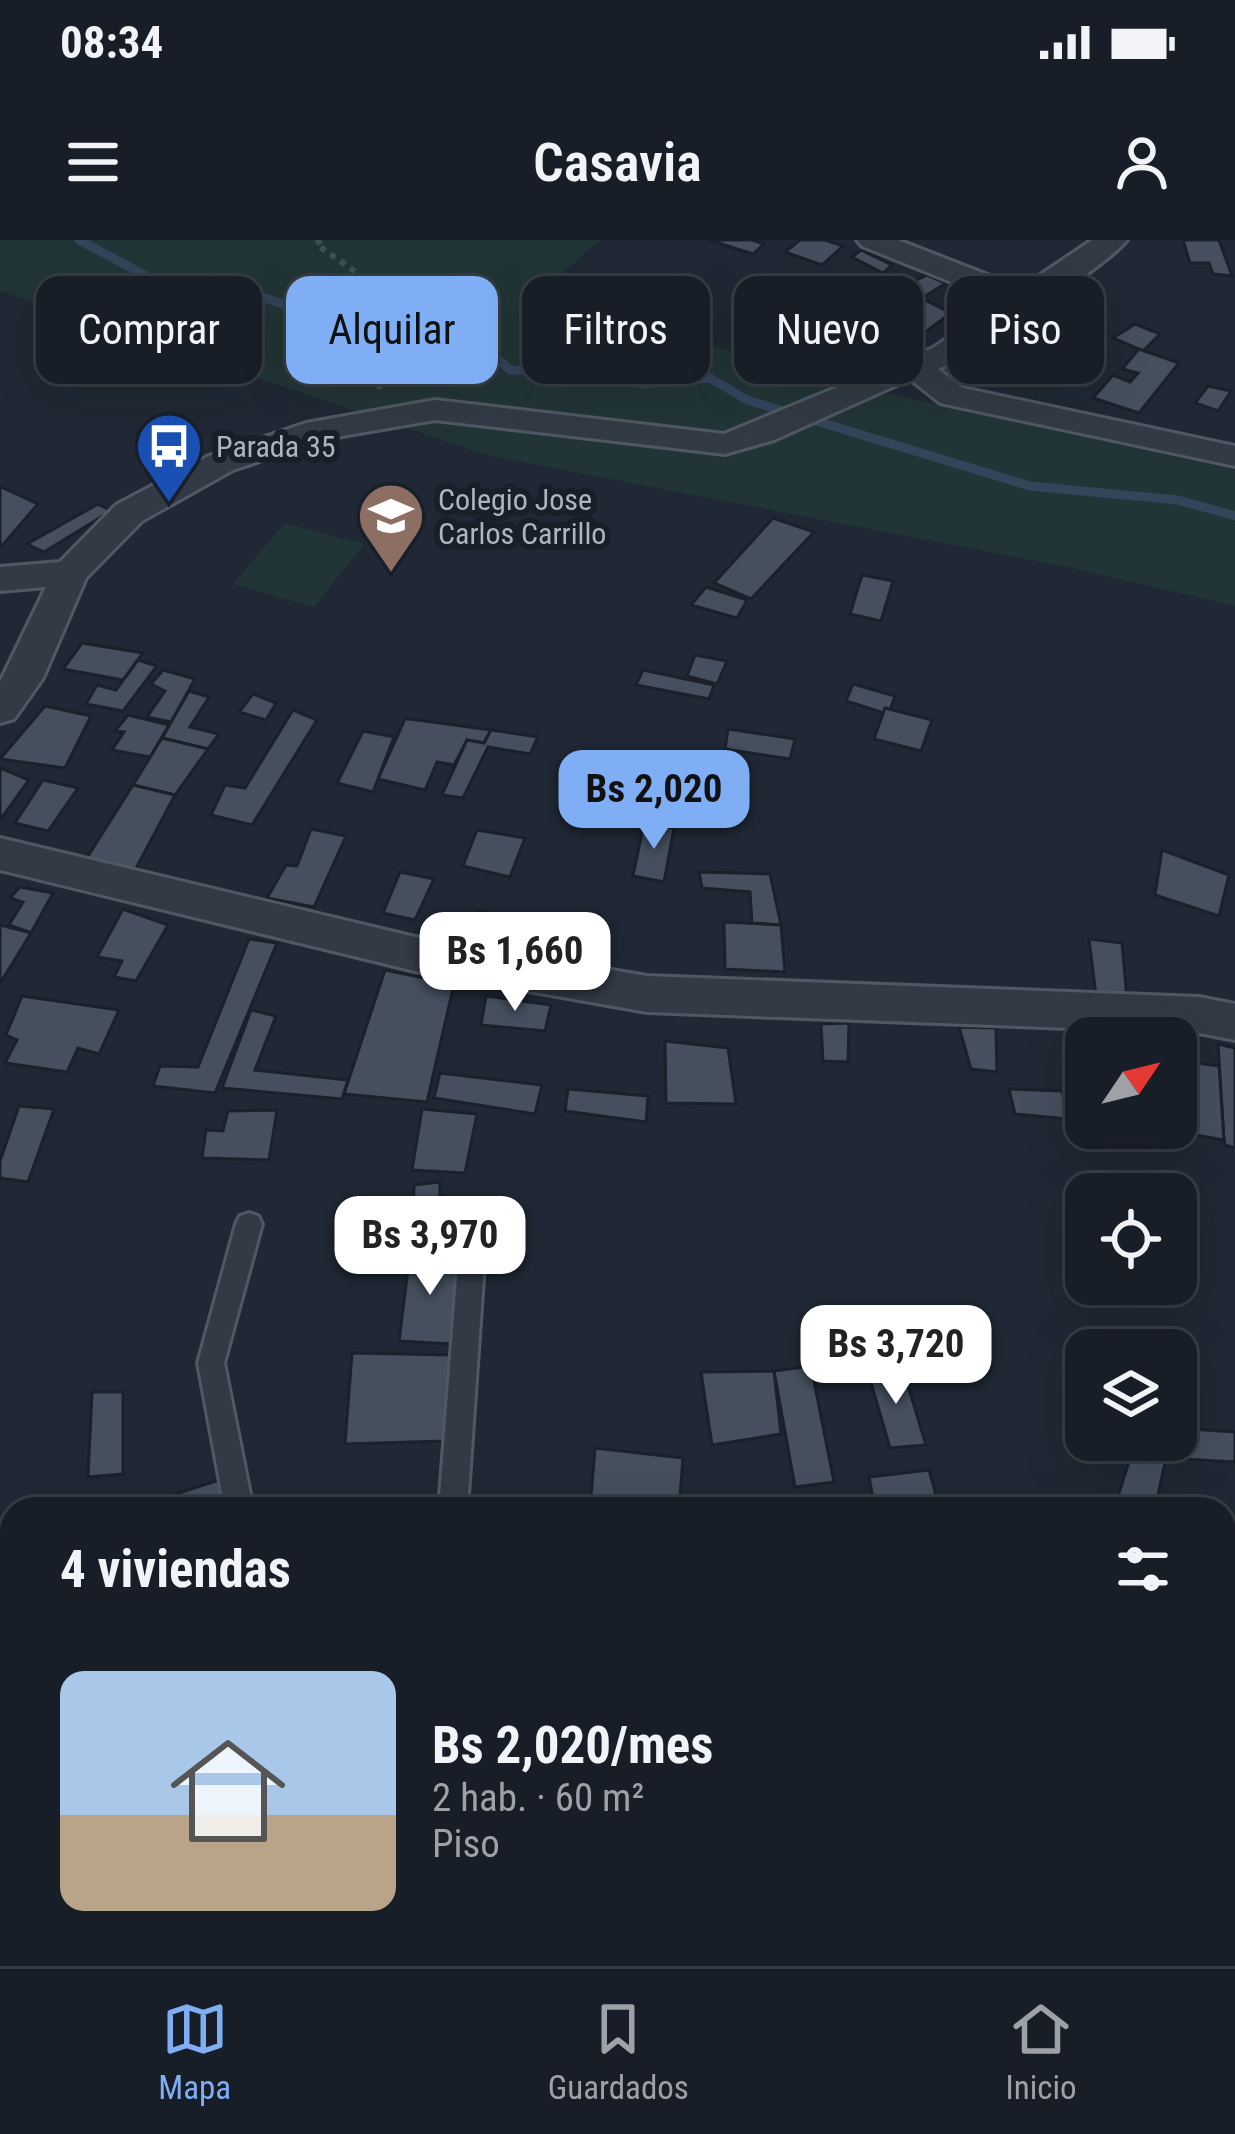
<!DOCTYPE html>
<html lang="es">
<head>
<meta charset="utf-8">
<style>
	body { margin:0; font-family:"Roboto Condensed",sans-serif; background:#20272f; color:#f1f3f6; height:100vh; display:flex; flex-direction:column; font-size:45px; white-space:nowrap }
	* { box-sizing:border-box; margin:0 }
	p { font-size:39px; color:#9ea2a7 }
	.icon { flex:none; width:66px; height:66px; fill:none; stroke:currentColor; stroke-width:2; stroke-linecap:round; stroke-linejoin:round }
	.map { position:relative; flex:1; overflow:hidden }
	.sheet { position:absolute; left:0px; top:1257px; width:1236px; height:471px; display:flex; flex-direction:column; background:#171e27; border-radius:36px 36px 0 0; box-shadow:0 12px 48px #0002,0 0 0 3px #363c44 }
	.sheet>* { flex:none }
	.banner { position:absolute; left:36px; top:36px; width:1164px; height:108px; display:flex; gap:24px }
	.needle { width:78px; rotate:55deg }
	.tools { position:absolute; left:1065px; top:777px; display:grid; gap:24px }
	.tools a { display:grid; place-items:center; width:132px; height:132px; border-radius:24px; background:#171e27; box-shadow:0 12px 48px #0002,0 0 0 3px #363c44; font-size:60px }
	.price { position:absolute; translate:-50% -102px; padding:0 27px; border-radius:24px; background:#fff; color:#222; font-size:39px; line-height:78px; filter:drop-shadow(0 3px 6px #0008) }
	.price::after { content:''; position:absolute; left:50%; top:72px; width:36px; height:27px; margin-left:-18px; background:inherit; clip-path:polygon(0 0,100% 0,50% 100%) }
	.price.on { background:#7faef4; color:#111 }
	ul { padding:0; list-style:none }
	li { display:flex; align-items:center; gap:36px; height:300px; padding:0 60px }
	li span { display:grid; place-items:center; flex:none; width:336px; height:240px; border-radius:24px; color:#555 }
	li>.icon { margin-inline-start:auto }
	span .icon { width:144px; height:144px; fill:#fffc; stroke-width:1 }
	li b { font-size:51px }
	h2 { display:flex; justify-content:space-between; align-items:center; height:144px; padding:0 60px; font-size:51px }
	.tag { padding:0 42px; border-radius:24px; background:#171e27; box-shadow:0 12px 48px #0002,0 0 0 3px #363c44; font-size:42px; line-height:108px }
	.tag.on { background:#7faef4; color:#111 }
	.status { display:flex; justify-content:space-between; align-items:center; height:84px; padding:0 60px; background:#171e27; direction:ltr }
	.status svg { height:33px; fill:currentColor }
	header { display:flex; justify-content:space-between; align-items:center; height:156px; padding:0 60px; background:#171e27; font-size:54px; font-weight:600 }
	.tab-bar { display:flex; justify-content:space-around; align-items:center; height:168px; border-top:3px solid #363c44; background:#171e27; font-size:33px; color:#9ea2a7 }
	.tab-bar a { display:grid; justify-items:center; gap:6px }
	.tab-bar .on { color:#7faef4 }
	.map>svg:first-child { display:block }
	.green { fill:#223536 }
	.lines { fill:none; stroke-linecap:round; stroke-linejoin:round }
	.stream { stroke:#33445b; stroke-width:9 }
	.building { fill:#454f5e; stroke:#1a212b; stroke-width:3 }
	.service-casing { stroke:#505863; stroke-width:6 }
	.minor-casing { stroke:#505863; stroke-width:6 }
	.path { stroke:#3e5053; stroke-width:6; stroke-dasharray:6 6; stroke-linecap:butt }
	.service { fill:#323a45; fill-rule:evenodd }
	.minor { fill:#323a45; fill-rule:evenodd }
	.labels { text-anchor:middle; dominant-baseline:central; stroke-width:12; stroke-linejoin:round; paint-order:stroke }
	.far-poi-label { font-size:30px; fill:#acb5c2; stroke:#181f29; text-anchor:start }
</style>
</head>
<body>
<div class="status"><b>08:34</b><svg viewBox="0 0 49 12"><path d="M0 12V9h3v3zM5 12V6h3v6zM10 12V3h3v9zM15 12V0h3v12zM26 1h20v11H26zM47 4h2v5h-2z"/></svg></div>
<header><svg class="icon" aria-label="menu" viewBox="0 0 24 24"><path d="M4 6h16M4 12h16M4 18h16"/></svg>Casavia<svg class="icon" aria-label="person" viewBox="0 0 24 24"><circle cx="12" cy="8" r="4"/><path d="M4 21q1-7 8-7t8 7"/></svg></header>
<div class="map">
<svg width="1235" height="1726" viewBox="0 0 1235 1726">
	<rect width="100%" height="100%" fill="#1f2834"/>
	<!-- green -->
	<g class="green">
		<polygon points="0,0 600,0 541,53 822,139 1235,230 1235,366 1072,328 486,215 0,51"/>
		<polygon points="285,283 364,304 314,367 233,344"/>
	</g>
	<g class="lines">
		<!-- stream -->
		<polyline class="stream" points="79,0 182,55 241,49 296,69 309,91 422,93 478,101 510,130 604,131 642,144 710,138 747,160 1030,246 1178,260 1235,276"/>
	</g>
	<!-- building -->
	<g class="building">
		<polygon points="709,0 752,0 764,4 753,14"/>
		<polygon points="800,0 825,0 843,6 822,25 785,12"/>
		<polygon points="1183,0 1219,0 1232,36 1213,34 1209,23 1190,23"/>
		<polygon points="861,10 892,25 883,33 852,17"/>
		<polygon points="927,35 946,43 922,58 900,48"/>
		<polygon points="899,54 920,64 927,61 951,73 916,99 853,69 874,55 887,62"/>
		<polygon points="1135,84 1160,94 1143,111 1113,98"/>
		<polygon points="1139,109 1179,123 1139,173 1093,158 1113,135 1130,142 1138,133 1122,129"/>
		<polygon points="1208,146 1231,151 1218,171 1195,163"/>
		<polygon points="1,247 38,264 0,308 0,248"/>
		<polygon points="98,264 111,271 44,312 27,304"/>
		<polygon points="773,278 814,292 751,359 714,343"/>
		<polygon points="862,335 893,341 881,381 850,374"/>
		<polygon points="706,347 747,360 737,378 691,365"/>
		<polygon points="82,403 143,413 123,440 63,429"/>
		<polygon points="695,415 727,421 717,444 687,436"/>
		<polygon points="138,420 157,426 123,471 86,464 97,445 116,450"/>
		<polygon points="163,430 195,439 171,482 147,477 165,451 151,444"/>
		<polygon points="643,430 714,445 709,459 636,445"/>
		<polygon points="853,444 895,456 890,470 884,473 846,461"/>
		<polygon points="189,451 209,457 190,487 219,494 208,509 162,498"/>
		<polygon points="253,454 276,463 266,480 239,472"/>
		<polygon points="45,466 91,476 65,528 0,519"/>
		<polygon points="885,468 932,480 921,511 874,499"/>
		<polygon points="293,470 317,480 252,585 211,575 225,545 245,548"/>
		<polygon points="128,475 169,485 150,517 112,510 124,492 115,491"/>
		<polygon points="405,479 410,479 491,490 484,503 467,500 454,525 437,522 425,550 378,539"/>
		<polygon points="728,489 795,499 790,519 725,509"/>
		<polygon points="491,490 538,497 530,514 488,507 463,558 442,555 467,500 484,503"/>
		<polygon points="363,491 394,497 373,552 337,543"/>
		<polygon points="162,498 208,509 175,555 133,545"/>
		<polygon points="652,527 683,532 670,576 642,572"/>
		<polygon points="0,528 29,540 0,580"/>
		<polygon points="43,540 78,548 48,591 15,583"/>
		<polygon points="133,545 175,555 133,634 83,624"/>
		<polygon points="644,583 674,588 664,642 633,636"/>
		<polygon points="311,589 346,596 314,667 267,658 286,625 297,626"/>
		<polygon points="477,590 525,598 510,637 463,626"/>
		<polygon points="1162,610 1229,635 1219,676 1155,655"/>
		<polygon points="400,632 434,639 415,680 383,673"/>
		<polygon points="699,632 770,634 781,685 752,683 750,652 702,648"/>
		<polygon points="20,647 53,653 31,693 9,685 23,662 10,658"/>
		<polygon points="123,669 168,685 136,741 114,737 122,721 97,717"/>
		<polygon points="478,671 498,675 484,708 424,696 429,681 472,690"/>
		<polygon points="724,682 781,685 785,732 725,729"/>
		<polygon points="0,685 31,693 1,742 0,741"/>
		<polygon points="249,699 277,703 215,853 153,846 160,826 198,827"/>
		<polygon points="1089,699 1122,703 1127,759 1096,756"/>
		<polygon points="385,730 454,744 427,862 344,854"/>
		<polygon points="22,756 119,770 99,814 78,808 67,832 5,823 17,800 6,795"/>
		<polygon points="486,756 551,765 545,791 481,785"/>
		<polygon points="251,770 276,776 255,830 348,840 342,859 222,848"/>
		<polygon points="849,783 848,822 823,821 821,784"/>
		<polygon points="959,787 996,788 997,832 971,829"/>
		<polygon points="665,801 728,808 736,864 666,863"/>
		<polygon points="1218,804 1235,808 1235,908 1225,905 1224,900"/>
		<polygon points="1185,821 1219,826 1224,900 1155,888 1176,888 1176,861 1187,863"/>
		<polygon points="440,833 542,845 535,874 434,858"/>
		<polygon points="568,849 648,856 646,882 565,871"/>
		<polygon points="1009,849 1062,851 1068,879 1015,874"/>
		<polygon points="19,866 54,869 28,942 0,938 0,921"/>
		<polygon points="422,869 477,874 465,933 412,930"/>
		<polygon points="277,870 269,920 202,918 206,890 223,891 228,871"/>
		<polygon points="440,942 440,970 469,967 468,996 412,996 414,945"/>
		<polygon points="410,1013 460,1013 451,1104 399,1101"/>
		<polygon points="352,1113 452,1115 445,1201 345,1204"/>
		<polygon points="811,1126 834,1242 795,1247 774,1131"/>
		<polygon points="902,1126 926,1205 890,1208 867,1129"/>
		<polygon points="774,1131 781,1194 712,1205 701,1132"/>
		<polygon points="92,1152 123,1152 123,1234 88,1237"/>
		<polygon points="1176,1188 1235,1192 1235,1222 1166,1218 1155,1269 1117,1259 1136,1200 1176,1200"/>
		<polygon points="595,1208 683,1218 679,1269 590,1269"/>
		<polygon points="929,1230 940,1269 875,1269 869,1237"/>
		<polygon points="225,1238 228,1269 153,1269 154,1261"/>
		<polygon points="1224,1560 1235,1564 1235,1674 1224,1672"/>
	</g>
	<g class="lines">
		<!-- service casing -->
		<g class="service-casing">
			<g id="service">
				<polygon points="249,973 258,976 262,984 224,1123 253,1269 225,1269 198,1123 236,984 240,976"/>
				<polygon points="471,1013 480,1016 484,1024 467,1269 439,1269 458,1024 462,1016"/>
			</g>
		</g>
		<!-- minor casing -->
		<g class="minor-casing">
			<g id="minor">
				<path d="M857 0H898L1021 48 1092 0H1127C1107 25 969 117 938 129L963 148 1235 206V226L940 163 910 139 774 200 725 214 435 180 325 199 233 230 142 281 86 338 43 438 14 479 0 483V442L46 347 0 351V327L60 322 116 265 209 216 306 183 435 160 724 194 933 108 1001 62 862 6Z"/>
				<polygon points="0,598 415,697 647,736 1199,757 1235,764 1235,800 1199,793 647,772 415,731 0,630"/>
				<rect x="0" y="1331" width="12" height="58"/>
				<rect x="1224" y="1335" width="11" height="58"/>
			</g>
		</g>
		<!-- path -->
		<polyline class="path" points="321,0 316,4 377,47 422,93 428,124 394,135 374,150"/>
		<!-- service -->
		<use href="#service" class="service"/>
		<!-- minor -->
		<use href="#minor" class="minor"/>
	</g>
	<!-- icons -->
	<defs>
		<g id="bus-pin" transform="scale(3.45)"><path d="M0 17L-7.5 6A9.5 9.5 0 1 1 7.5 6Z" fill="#1a4fb4" stroke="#181f29"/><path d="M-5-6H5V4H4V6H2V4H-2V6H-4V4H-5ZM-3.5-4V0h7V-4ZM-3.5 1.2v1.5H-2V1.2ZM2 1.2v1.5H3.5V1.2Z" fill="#fff"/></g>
		<g id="school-pin" transform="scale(3.45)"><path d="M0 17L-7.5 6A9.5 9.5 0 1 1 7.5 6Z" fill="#8d6e63" stroke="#181f29"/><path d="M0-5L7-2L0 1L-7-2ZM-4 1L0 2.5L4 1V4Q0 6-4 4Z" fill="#fff"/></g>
	</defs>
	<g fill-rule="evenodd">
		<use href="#bus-pin" x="169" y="206"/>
		<use href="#school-pin" x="391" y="276"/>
	</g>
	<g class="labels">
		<!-- far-poi labels -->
		<g class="far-poi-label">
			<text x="216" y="206">Parada 35</text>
			<text x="438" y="259">Colegio Jose<tspan x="438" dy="34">Carlos Carrillo</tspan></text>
		</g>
	</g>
</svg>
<div class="tools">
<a><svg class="needle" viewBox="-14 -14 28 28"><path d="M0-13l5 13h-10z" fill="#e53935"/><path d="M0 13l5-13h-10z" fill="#9ea2a7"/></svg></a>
<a><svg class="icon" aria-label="locate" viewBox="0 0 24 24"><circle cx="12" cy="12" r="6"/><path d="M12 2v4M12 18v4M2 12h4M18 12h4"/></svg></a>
<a><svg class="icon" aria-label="layers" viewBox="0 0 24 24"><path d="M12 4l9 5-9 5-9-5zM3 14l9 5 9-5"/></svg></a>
</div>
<b class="price on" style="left:654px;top:612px">Bs 2,020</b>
<b class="price" style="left:515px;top:774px">Bs 1,660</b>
<b class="price" style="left:430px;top:1058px">Bs 3,970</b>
<b class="price" style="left:896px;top:1167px">Bs 3,720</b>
<div class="banner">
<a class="tag">Comprar</a>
<a class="tag on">Alquilar</a>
<a class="tag">Filtros</a>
<a class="tag">Nuevo</a>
<a class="tag">Piso</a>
</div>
<section class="sheet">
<h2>4 viviendas<svg class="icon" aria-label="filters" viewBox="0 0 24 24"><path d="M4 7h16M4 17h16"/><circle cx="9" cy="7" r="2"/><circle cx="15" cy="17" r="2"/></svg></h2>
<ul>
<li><span style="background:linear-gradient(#a9c7e8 60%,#b9a48a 0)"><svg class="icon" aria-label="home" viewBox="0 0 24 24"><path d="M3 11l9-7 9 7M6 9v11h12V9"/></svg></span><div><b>Bs 2,020/mes</b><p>2 hab. · 60 m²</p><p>Piso</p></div></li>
</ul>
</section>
</div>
<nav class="tab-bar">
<a class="on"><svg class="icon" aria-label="map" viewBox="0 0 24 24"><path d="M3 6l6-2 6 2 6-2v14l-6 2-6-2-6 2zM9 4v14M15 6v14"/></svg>Mapa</a>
<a><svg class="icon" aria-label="saved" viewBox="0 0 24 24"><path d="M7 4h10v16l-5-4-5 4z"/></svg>Guardados</a>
<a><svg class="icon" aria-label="home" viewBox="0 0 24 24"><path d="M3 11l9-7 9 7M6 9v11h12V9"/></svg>Inicio</a>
</nav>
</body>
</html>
